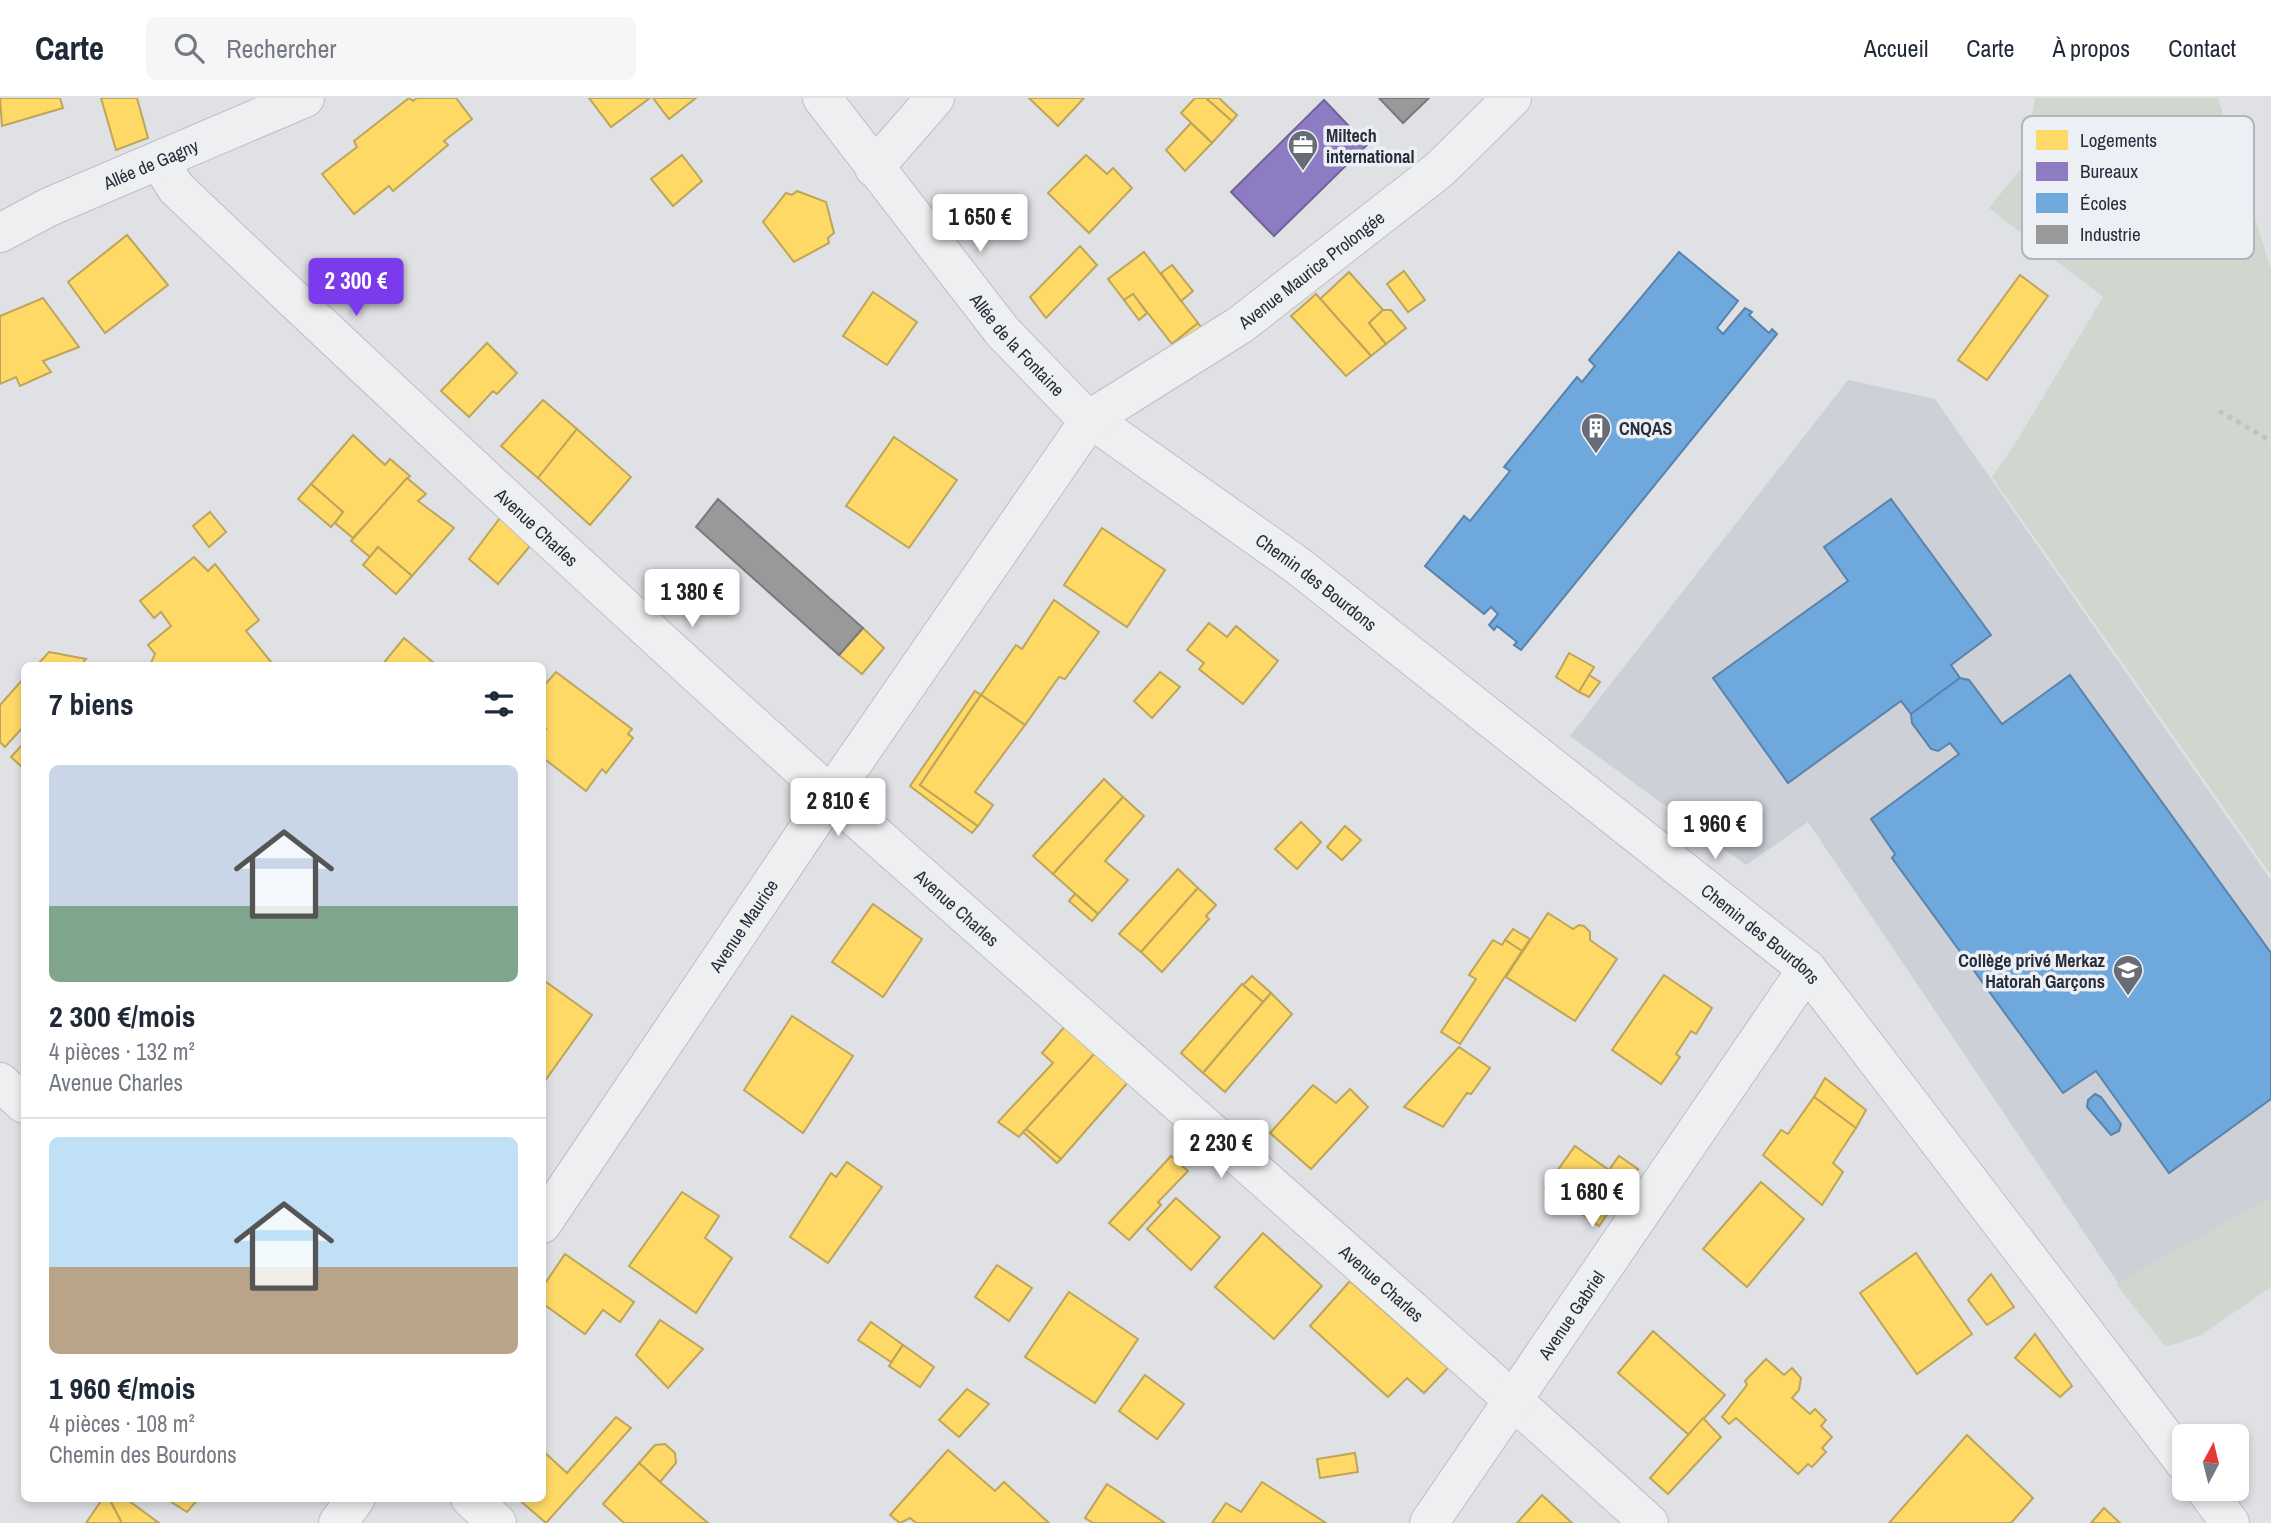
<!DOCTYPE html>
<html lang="fr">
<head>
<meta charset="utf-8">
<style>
	body { margin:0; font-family:"Archivo Narrow",sans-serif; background:#f6f6f7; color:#1f2937; height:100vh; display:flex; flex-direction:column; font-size:26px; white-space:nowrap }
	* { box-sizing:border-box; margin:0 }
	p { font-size:23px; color:#747a83 }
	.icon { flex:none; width:38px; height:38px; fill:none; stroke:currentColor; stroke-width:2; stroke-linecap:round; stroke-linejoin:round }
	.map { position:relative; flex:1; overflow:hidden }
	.details { position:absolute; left:21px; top:564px; width:525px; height:840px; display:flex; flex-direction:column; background:#fff; border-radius:10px; box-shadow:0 4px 10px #0003 }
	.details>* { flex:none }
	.needle { width:46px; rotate:7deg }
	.controls { position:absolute; left:2172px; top:1326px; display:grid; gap:14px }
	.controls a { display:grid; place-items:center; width:77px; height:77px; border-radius:10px; background:#fff; box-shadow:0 4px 10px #0003; font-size:35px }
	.price { position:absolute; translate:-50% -60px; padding:0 16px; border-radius:7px; background:#fff; color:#222; font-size:23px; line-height:46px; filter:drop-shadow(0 2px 4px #0008) }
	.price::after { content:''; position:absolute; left:50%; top:42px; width:21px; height:16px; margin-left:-10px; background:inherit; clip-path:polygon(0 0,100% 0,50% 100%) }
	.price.selected { background:#7c3aed; color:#fff }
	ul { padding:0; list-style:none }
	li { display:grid; align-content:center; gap:14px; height:371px; padding:0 28px }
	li+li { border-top:2px solid #e0e1e3 }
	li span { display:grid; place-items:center; height:217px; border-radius:10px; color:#555 }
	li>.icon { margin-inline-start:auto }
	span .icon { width:126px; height:126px; fill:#fffc; stroke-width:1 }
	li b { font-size:30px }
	h2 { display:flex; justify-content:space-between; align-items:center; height:84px; padding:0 28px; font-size:30px }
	header { display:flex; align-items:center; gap:42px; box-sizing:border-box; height:98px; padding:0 35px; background:#fff; border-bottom:2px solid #e0e1e3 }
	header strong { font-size:33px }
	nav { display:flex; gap:38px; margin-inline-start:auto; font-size:24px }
	.search { width:490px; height:63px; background:#f6f6f7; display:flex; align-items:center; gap:18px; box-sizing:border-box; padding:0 24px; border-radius:10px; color:#747a83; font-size:26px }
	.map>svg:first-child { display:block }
	.built { fill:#cdd0d7 }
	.green { fill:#cfd7cf }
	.homes { fill:#ffd966; stroke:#bea559; stroke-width:2 }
	.offices { fill:#8e7cc3; stroke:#6f649a; stroke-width:2 }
	.schools { fill:#6fa8dc; stroke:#5983ac; stroke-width:2 }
	.industry { fill:#999; stroke:#77797d; stroke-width:2 }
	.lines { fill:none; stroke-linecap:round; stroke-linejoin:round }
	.minor-casing { stroke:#bdbfc2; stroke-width:40 }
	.path { stroke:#c0c2c7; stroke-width:4.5; stroke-dasharray:5 5; stroke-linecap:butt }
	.minor { stroke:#eeeff0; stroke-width:38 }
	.labels { text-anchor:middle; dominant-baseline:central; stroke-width:7; stroke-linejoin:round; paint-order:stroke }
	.poi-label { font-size:18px; font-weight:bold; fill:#272d3c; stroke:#eceff4; text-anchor:start }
	.street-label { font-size:18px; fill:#272d3c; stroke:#eceff4 }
	.key { fill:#eceff4; stroke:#b1b5bd; stroke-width:2 }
	.key-label { font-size:19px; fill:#272d3c }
</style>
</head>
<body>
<header>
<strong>Carte</strong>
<div class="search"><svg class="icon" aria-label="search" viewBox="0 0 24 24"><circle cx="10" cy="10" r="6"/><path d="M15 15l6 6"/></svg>Rechercher</div>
<nav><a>Accueil</a><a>Carte</a><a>À propos</a><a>Contact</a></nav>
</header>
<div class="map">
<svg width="2271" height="1425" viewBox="0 0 2271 1425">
	<rect width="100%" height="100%" fill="#dfe1e4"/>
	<!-- built -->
	<polygon class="built" points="1848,282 1935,301 2271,782 2271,1100 2118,1185 1808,724 1746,767 1570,638"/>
	<!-- green -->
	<g class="green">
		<polygon points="2035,0 2218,0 2271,171 2271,777 1992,379 2015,346 2103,199 1989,110 2024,67"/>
		<polygon points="2271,1099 2271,1189 2201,1237 2166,1249 2116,1186"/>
	</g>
	<!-- homes -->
	<g class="homes">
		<polygon points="0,0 60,0 63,10 2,28"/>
		<polygon points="101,0 137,0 148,40 116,52"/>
		<polygon points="409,0 413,3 417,0 456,0 472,21 444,43 448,47 393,93 389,88 354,116 322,76 357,49 354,43"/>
		<polygon points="589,0 650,0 611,29"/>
		<polygon points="653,0 696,0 669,21"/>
		<polygon points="1029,0 1084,0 1058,28"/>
		<polygon points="1195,0 1206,0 1232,23 1212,45 1181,15"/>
		<polygon points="1206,0 1219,0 1237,17 1232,23"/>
		<polygon points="1191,25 1212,45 1185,73 1166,52"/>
		<polygon points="682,57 702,83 673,108 651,81"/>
		<polygon points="1086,57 1107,76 1113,70 1132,90 1089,135 1048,95"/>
		<polygon points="797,93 826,104 834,135 828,140 829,145 794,164 763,124 786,95 792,97"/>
		<polygon points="127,137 168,187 105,235 68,184"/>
		<polygon points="1080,148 1097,167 1046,220 1030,199"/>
		<polygon points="1144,154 1198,225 1172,246 1133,196 1124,202 1108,181"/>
		<polygon points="1172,167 1193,193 1181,203 1161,175"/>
		<polygon points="1404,173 1425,202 1408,214 1387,186"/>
		<polygon points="1349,174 1383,212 1369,225 1386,246 1371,258 1320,201"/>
		<polygon points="2020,177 2048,198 1987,282 1958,262"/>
		<polygon points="873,194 917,224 887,267 843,238"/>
		<polygon points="1133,196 1147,215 1139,222 1124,202"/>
		<polygon points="1316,196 1371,258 1346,278 1291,218"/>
		<polygon points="43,200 79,249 43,263 51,274 20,288 16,279 0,286 0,218"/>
		<polygon points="1383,212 1391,212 1406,230 1386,246 1369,225"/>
		<polygon points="1198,225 1205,234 1177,254 1172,246"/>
		<polygon points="487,245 517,275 497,296 493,293 469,319 441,293"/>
		<polygon points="543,302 577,331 538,380 501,348"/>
		<polygon points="577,331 631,379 590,427 538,380"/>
		<polygon points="353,337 385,367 390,361 410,378 353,440 335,425 343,414 311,386"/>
		<polygon points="894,339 957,382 909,450 846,408"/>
		<polygon points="407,380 426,396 418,403 454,430 412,478 378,449 370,459 351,443"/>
		<polygon points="311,386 343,414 331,429 298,401"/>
		<polygon points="210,414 226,434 209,449 193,428"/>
		<polygon points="500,420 530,448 498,486 469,461"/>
		<polygon points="1102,430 1165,472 1127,529 1064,487"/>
		<polygon points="378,449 412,478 396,496 363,467"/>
		<polygon points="194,459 208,473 215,466 259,522 246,533 271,564 268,567 150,567 155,556 148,547 171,528 161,514 154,520 140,503"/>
		<polygon points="1054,502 1099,534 1065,581 1059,579 1025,627 981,597 1016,547 1022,551"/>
		<polygon points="1209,525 1227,539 1236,528 1278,563 1243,606 1199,571 1204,565 1187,552"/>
		<polygon points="863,530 884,550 862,576 839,557"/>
		<polygon points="404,540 434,565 432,567 382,567"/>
		<polygon points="49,554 86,561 81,567 37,567"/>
		<polygon points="1569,555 1594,569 1579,594 1556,579"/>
		<polygon points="556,574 632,631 628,636 633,640 606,675 602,671 586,693 542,659 542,635 546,631 542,628 542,590"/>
		<polygon points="1160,574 1180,589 1152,620 1134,603"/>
		<polygon points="1589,577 1600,584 1589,599 1579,594"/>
		<polygon points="24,580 24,628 5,649 0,644 0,607"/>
		<polygon points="975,593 981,597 920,687 978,728 972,735 910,688"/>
		<polygon points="981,597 1025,627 975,694 993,707 978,728 920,687"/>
		<polygon points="24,645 24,671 11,659"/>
		<polygon points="1104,681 1123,699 1053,776 1033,758"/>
		<polygon points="1123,699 1144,718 1105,763 1128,782 1098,816 1053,776"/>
		<polygon points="1301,724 1321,744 1297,771 1275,751"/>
		<polygon points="1345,728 1361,742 1342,762 1327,749"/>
		<polygon points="1178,771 1198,790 1141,854 1119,836"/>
		<polygon points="1198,790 1216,807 1206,818 1209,821 1162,874 1141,854"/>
		<polygon points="1075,796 1098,816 1092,823 1069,803"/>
		<polygon points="873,806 922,841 883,899 832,864"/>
		<polygon points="1548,815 1573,831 1579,827 1584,828 1590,834 1590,842 1617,861 1575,923 1506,879"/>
		<polygon points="1513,831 1530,841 1522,853 1505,842"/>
		<polygon points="1493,842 1502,847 1505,842 1522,853 1460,946 1441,934 1476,881 1469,877"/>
		<polygon points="1664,877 1712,910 1696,936 1691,933 1676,956 1680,959 1661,986 1612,952"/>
		<polygon points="1252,878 1271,895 1263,904 1243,887"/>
		<polygon points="542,881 592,917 542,987"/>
		<polygon points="1242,886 1263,904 1203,975 1181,955"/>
		<polygon points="1271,895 1292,916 1225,994 1203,975"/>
		<polygon points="792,918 853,958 803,1035 744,992"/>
		<polygon points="1066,927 1096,954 1019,1039 998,1024 1053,965 1042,955"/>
		<polygon points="1459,949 1490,970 1471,996 1467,995 1443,1029 1404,1009"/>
		<polygon points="1096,954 1129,983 1061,1061 1026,1031"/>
		<polygon points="1825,980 1866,1012 1856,1030 1814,999"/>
		<polygon points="1313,987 1336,1005 1350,991 1368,1009 1311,1071 1270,1035"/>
		<polygon points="1814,999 1856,1030 1833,1065 1843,1074 1822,1107 1763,1057 1781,1032 1788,1036"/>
		<polygon points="1026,1031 1061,1061 1057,1065 1023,1034"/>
		<polygon points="1575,1048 1609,1072 1619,1058 1638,1071 1599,1128 1545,1090"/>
		<polygon points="1171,1058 1188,1073 1158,1104 1161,1107 1129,1142 1109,1125"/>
		<polygon points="847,1064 882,1089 828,1165 790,1139 831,1075 836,1079"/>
		<polygon points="1761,1084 1804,1121 1747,1189 1703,1151"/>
		<polygon points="682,1094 719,1118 705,1140 732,1160 696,1215 629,1168"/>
		<polygon points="1176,1100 1220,1139 1191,1172 1147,1131"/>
		<polygon points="1263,1135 1322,1188 1274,1241 1215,1189"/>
		<polygon points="1916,1155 1972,1236 1917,1276 1860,1195"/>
		<polygon points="565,1156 634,1204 620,1224 603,1212 585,1236 542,1205 542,1190"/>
		<polygon points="997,1167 1032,1190 1009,1223 975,1199"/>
		<polygon points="1991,1176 2014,1209 1987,1227 1968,1202"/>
		<polygon points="1350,1183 1448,1270 1424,1295 1407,1280 1388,1299 1310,1228"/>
		<polygon points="1069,1194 1138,1241 1095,1305 1025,1259"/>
		<polygon points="660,1222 703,1251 668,1290 636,1257"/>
		<polygon points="871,1224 903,1247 891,1264 858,1242"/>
		<polygon points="1653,1233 1725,1297 1689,1337 1618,1275"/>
		<polygon points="2035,1236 2072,1288 2060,1299 2015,1260"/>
		<polygon points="903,1247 934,1269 920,1289 889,1268"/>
		<polygon points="1766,1261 1784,1277 1792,1270 1801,1280 1799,1292 1792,1300 1810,1316 1815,1311 1826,1322 1821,1328 1832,1339 1822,1350 1826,1354 1812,1369 1808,1366 1798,1376 1736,1320 1729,1326 1722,1319 1747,1287 1745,1283"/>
		<polygon points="1145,1277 1184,1306 1157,1341 1119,1313"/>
		<polygon points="967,1291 989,1306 959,1339 939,1322"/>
		<polygon points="616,1319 631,1330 546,1425 517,1400 542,1400 542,1352 567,1375"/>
		<polygon points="1703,1320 1721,1339 1668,1396 1650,1380"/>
		<polygon points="1967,1337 2033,1400 2011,1425 1889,1425"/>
		<polygon points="665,1346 675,1355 676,1365 660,1384 639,1365 655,1347"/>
		<polygon points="948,1352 995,1393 1004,1384 1049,1425 916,1425 910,1420 900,1425 890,1417"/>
		<polygon points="1355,1355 1358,1374 1320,1380 1317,1361"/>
		<polygon points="639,1365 660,1384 708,1425 624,1425 603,1406"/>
		<polygon points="1262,1384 1326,1425 1212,1425 1226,1405 1241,1414"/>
		<polygon points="1107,1386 1165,1425 1093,1425 1085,1420"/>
		<polygon points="1542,1397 1572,1425 1517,1425"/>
		<polygon points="103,1400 109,1400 122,1425 86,1425"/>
		<polygon points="109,1400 125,1400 159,1425 122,1425"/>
		<polygon points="165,1400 199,1400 187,1414"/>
		<polygon points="2104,1410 2120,1425 2091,1425"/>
	</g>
	<!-- offices -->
	<polygon class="offices" points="1324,2 1367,47 1274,138 1231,94"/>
	<!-- schools -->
	<g class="schools">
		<polygon points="1679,154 1738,203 1717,230 1723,236 1745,210 1752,214 1749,217 1769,235 1772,231 1777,236 1521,552 1514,547 1517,544 1497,528 1494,532 1489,527 1498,516 1491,509 1484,516 1425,468 1464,418 1470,423 1510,373 1504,369 1577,279 1582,284 1595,268 1589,262"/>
		<polygon points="1891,401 1991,537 1951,567 1960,580 1911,616 1901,603 1788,685 1713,580 1848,483 1824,449"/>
		<polygon points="2070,577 2271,855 2271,1001 2169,1075 2096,973 2063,995 1892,760 1895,756 1871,721 1959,656 1950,645 1938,653 1931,651 1912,625 1911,616 1960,580 1969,582 2002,626"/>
		<polygon points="2095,996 2101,999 2121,1026 2119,1033 2111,1037 2087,1009 2088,1002"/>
	</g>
	<!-- industry -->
	<g class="industry">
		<polygon points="1379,0 1429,0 1403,25"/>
		<polygon points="718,401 863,530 839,557 696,429"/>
	</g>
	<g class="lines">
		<!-- minor casing -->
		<g class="minor-casing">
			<g id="minor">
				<path id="s1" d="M822 0 1002 233 1078 312 1297 467 1807 871 2184 1364"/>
				<path id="s2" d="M159 63 176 90C393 296 612 501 835 701 1106 943 1380 1180 1649 1425"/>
				<polyline points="874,70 935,0"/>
				<path id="s3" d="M0 135 49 109 305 0"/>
				<polyline points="0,984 24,1006"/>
				<path id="s4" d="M542 1126 831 697 1090 321 1240 227 1439 72 1512 0"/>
				<polyline points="2205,1391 2230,1425"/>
				<polyline points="470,1400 497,1425"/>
				<polyline points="338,1425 356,1400"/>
				<path id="s5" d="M1429 1425 1807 871"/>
			</g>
		</g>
		<!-- path -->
		<polyline class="path" points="2219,313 2271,343"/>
		<!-- minor -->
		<use href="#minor" class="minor"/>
	</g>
	<!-- icons -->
	<defs>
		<g id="office-pin" transform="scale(1.575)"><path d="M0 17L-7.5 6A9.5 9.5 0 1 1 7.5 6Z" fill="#676c77" stroke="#eceff4"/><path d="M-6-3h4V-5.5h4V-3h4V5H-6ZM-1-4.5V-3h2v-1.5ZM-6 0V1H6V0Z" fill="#fff"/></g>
		<g id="building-pin" transform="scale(1.575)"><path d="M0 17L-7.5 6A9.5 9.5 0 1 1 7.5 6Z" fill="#676c77" stroke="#eceff4"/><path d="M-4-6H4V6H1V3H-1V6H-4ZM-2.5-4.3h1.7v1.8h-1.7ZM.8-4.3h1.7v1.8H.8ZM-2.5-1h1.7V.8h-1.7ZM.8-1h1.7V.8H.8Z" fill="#fff"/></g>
		<g id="school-pin" transform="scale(1.575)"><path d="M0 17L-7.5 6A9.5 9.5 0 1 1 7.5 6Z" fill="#676c77" stroke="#eceff4"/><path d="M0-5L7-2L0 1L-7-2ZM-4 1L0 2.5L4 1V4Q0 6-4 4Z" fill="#fff"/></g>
	</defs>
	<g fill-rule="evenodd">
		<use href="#office-pin" x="1303" y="47"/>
		<use href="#building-pin" x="1596" y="330"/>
		<use href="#school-pin" x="2128" y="872"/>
	</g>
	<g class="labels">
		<!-- poi labels -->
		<g class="poi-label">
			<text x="1326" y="37">Miltech<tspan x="1326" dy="21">international</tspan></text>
			<text x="1619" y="330">CNQAS</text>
			<text x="2105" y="862" text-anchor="end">Collège privé Merkaz<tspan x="2105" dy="21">Hatorah Garçons</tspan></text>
		</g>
		<!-- street labels -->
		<g class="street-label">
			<text stroke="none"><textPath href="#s3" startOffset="166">Allée de Gagny</textPath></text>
			<text stroke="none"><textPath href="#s4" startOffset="1241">Avenue Maurice Prolongée</textPath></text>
			<text stroke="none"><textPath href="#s1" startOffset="315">Allée de la Fontaine</textPath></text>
			<text stroke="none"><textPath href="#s2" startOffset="527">Avenue Charles</textPath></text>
			<text stroke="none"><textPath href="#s1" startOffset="698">Chemin des Bourdons</textPath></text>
			<text stroke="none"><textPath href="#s2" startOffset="1094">Avenue Charles</textPath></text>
			<text stroke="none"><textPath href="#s4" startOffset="360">Avenue Maurice</textPath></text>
			<text stroke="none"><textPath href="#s1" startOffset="1265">Chemin des Bourdons</textPath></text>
			<text stroke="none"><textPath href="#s2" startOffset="1661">Avenue Charles</textPath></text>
			<text stroke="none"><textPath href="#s5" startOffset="252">Avenue Gabriel</textPath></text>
		</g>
	</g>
	<!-- legend -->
	<rect x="2022" y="18" width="232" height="143" rx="10" class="key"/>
	<rect x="2036" y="32" width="32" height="20" fill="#ffd966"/>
	<rect x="2036" y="64" width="32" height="19" fill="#8e7cc3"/>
	<rect x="2036" y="95" width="32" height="20" fill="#6fa8dc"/>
	<rect x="2036" y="127" width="32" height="19" fill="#999"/>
	<g class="key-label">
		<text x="2080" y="49">Logements</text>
		<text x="2080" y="80">Bureaux</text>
		<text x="2080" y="112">Écoles</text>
		<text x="2080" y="143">Industrie</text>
	</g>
</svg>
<div class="controls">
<a><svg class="needle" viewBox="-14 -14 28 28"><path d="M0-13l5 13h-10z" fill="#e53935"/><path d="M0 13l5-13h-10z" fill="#747a83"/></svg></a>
</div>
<b class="price" style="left:980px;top:156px">1 650 €</b>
<b class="price selected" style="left:356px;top:220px">2 300 €</b>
<b class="price" style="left:692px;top:531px">1 380 €</b>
<b class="price" style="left:838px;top:740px">2 810 €</b>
<b class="price" style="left:1715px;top:763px">1 960 €</b>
<b class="price" style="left:1221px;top:1082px">2 230 €</b>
<b class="price" style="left:1592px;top:1131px">1 680 €</b>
<section class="details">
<h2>7 biens<svg class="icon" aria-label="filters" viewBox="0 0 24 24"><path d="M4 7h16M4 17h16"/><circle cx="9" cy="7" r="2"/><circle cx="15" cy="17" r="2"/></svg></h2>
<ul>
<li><span style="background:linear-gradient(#c9d6e8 65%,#7fa58c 0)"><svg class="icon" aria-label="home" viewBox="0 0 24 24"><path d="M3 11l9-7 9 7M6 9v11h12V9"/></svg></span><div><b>2 300 €/mois</b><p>4 pièces · 132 m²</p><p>Avenue Charles</p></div></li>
<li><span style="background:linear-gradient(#bfe0f5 60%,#b9a48a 0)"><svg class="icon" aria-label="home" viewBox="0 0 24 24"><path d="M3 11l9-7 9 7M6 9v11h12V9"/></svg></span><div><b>1 960 €/mois</b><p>4 pièces · 108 m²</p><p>Chemin des Bourdons</p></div></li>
</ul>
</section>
</div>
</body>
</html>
